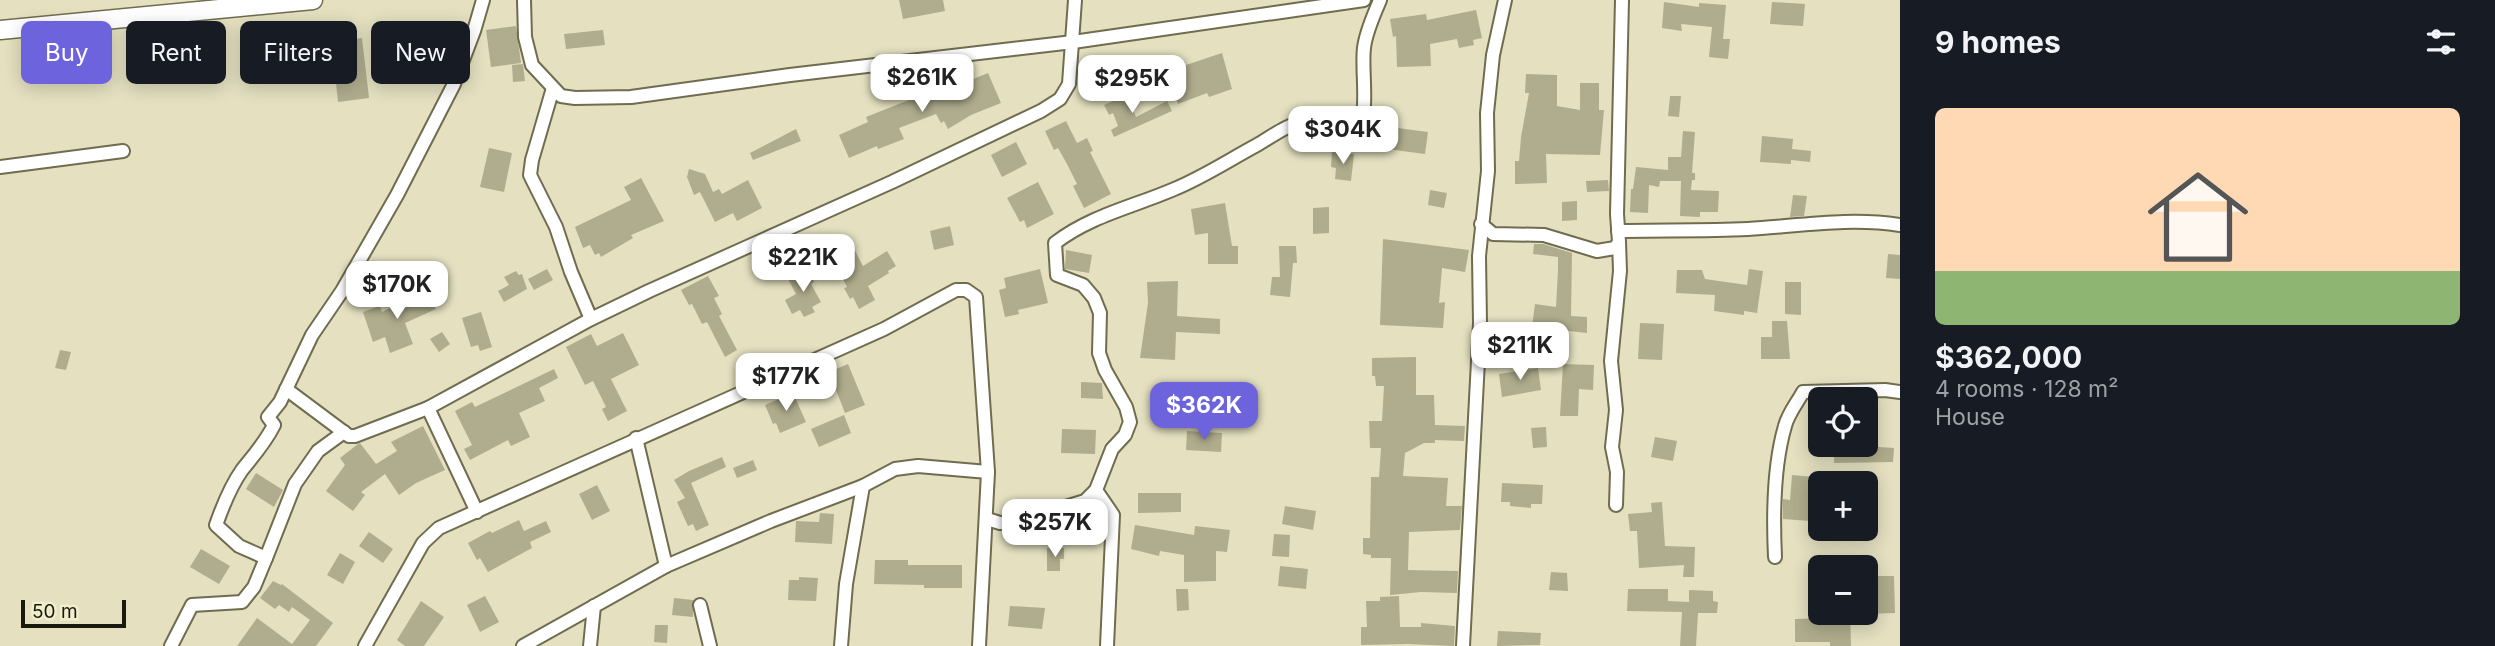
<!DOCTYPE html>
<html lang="en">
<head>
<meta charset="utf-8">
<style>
	body { margin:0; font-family:Inter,sans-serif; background:#242831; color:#f1f3f6; height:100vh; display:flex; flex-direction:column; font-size:26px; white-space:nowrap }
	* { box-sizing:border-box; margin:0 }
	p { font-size:23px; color:#9ea1a6 }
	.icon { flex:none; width:38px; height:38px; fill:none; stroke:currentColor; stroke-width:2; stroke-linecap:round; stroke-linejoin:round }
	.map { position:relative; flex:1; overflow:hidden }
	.panel { display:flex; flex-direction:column; background:#171b24; width:595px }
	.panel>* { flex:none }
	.guide { position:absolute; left:21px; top:21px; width:665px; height:63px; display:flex; gap:14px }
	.controls { position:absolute; left:1808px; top:387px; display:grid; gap:14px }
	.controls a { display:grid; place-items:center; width:70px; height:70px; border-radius:10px; background:#171b24; box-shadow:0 4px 18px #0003; font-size:35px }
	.scale { position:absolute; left:21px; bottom:18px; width:105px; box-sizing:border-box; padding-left:7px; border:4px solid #1a190d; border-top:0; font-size:19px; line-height:24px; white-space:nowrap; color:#1a190d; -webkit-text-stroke:5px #f1eecd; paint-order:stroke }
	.price { position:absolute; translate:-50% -60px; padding:0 16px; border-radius:14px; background:#fff; color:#222; font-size:23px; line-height:46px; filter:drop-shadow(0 2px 4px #0008) }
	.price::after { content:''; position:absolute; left:50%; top:42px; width:21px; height:16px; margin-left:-10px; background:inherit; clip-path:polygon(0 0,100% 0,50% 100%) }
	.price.on { background:#6c63dd; color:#fff }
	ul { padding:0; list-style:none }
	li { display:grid; align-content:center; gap:14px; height:371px; padding:0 35px }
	li span { display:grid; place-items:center; height:217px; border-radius:10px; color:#555 }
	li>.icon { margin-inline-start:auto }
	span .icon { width:126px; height:126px; fill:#fffc; stroke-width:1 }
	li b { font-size:30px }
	h2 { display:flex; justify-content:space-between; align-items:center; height:84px; padding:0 35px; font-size:30px }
	.tag { padding:0 24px; border-radius:10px; background:#171b24; box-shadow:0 4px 18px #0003; font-size:24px; line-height:63px }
	.tag.on { background:#6c63dd; color:#fff }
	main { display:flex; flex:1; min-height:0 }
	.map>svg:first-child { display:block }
	.building { fill:#b0ad8e }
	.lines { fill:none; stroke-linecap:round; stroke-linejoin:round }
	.street-casing { stroke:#6f6c4f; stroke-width:16 }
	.secondary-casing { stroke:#6f6c4f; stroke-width:21 }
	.street { stroke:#fff; stroke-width:12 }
	.secondary { stroke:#fff; stroke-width:18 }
</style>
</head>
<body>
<main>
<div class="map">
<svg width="1900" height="646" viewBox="0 0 1900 646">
	<rect width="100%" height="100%" fill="#e4e0c0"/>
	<!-- building -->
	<g class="building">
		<polygon points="899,0 943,0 945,11 903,19"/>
		<polygon points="1664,2 1699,7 1699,3 1726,5 1723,39 1730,39 1728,59 1709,57 1712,27 1681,24 1682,31 1662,28"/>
		<polygon points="1772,2 1805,4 1803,26 1770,24"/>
		<polygon points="1476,10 1482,38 1473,40 1474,45 1459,48 1457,39 1430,44 1431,66 1397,67 1396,36 1393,37 1390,19 1426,14 1427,20"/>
		<polygon points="516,26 521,63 491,67 486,30"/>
		<polygon points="603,30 605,45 566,49 564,34"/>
		<polygon points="354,33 354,39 362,38 369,98 338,102 331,36"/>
		<polygon points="1222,53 1232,89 1209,97 1207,93 1178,104 1165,69 1184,61 1186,65"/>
		<polygon points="523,64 525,81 513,82 512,65"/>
		<polygon points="988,73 1001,103 971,115 948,129 944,121 941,123 936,114 899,128 904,139 878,149 877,146 849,158 839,135 868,122 866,117 919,96 921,100 954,82 956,86"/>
		<polygon points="1526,74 1557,75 1557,106 1580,110 1580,83 1599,83 1599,110 1604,110 1600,155 1546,154 1547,183 1515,184 1515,161 1519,161 1521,137 1529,93 1525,93"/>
		<polygon points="1127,95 1136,117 1167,101 1172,111 1114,137 1111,130 1118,126 1113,113 1109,115 1104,105"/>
		<polygon points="1670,96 1681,96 1679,117 1668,116"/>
		<polygon points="1066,121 1077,143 1087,138 1093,151 1090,152 1111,194 1084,208 1073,186 1077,184 1067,164 1058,148 1054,150 1045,131"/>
		<polygon points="1390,127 1428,132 1425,154 1387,149"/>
		<polygon points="796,129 801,141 753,160 750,153"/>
		<polygon points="1683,131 1695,132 1692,173 1695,173 1695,180 1692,180 1691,190 1719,191 1718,212 1700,212 1700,217 1680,216 1681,181 1660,181 1659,187 1649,185 1648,213 1630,212 1631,189 1633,189 1636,167 1668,170 1668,157 1681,157"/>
		<polygon points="1762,136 1793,139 1792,149 1811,151 1810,162 1791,160 1791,164 1760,162"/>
		<polygon points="1016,142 1027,164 1002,177 991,155"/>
		<polygon points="489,148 512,153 504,192 480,187"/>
		<polygon points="1332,152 1354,154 1351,181 1335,179 1336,168 1331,167"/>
		<polygon points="689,169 705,174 713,192 719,189 722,194 748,180 762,208 737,221 733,213 715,222 700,192 694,195 687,177"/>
		<polygon points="641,178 664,221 631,235 633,238 601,257 599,253 595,255 590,245 583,248 575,227 631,200 624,187"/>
		<polygon points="1608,180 1609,191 1587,192 1586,181"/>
		<polygon points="1038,182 1054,214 1027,228 1024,220 1020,222 1007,198"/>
		<polygon points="1430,190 1447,193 1444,208 1428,205"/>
		<polygon points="1793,195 1807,196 1804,216 1790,217"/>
		<polygon points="1577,201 1577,220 1562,221 1562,202"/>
		<polygon points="1225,203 1232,246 1238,246 1238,264 1208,264 1208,233 1195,235 1191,209"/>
		<polygon points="1329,207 1329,233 1313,234 1313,208"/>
		<polygon points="950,226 954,245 934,250 930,231"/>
		<polygon points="1383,239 1469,250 1465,272 1442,268 1439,303 1445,302 1443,328 1380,325"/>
		<polygon points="1534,244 1543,244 1572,253 1571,316 1587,317 1587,333 1532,327 1535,304 1556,307 1558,270 1558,257 1533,254"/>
		<polygon points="1279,246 1296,246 1297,263 1293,263 1290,297 1270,295 1272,277 1280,277"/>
		<polygon points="853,247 863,266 887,251 896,266 888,271 889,273 868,286 875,300 859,309 853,297 850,299 844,288 847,287 832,257"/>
		<polygon points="1066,250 1092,255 1089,273 1065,269"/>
		<polygon points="1888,254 1900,255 1900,279 1886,278"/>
		<polygon points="547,269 553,280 534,290 528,279"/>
		<polygon points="807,269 814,282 811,284 821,302 812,307 815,312 804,317 800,310 792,314 785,300 796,294 788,279"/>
		<polygon points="1040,269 1048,303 1018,310 1019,314 1005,317 999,290 1006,288 1004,278"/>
		<polygon points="1749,269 1763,271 1757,313 1744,311 1744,315 1714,311 1715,295 1676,293 1677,270 1702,270 1705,279 1747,285"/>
		<polygon points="516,271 519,275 522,274 527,289 504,302 498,291 509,285 504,277"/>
		<polygon points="708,276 719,296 714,298 722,314 719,316 737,350 725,357 707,322 702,324 692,304 689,305 681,290"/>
		<polygon points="1178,281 1177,316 1220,319 1220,334 1176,332 1175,360 1140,358 1148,303 1147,282"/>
		<polygon points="1785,282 1801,282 1801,315 1785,314"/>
		<polygon points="427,291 436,309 405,323 413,344 390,353 385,337 373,342 363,312 380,306 382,312"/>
		<polygon points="481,312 492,347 480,351 478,345 471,347 462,318"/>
		<polygon points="1772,321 1787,321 1790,359 1761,359 1761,337 1772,337"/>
		<polygon points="1640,323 1664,324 1662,360 1638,359"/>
		<polygon points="442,332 450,344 439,352 430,339"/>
		<polygon points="623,333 639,365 611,379 627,411 608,421 602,409 606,407 593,381 585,385 566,347 591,334 597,346"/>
		<polygon points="60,350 71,352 66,370 55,368"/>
		<polygon points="1416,357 1416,395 1434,395 1435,425 1465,426 1464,441 1435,440 1435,443 1424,443 1405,453 1403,476 1448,478 1446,506 1462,506 1460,530 1409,532 1408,570 1458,571 1457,593 1421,592 1390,595 1391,558 1371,558 1371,555 1363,554 1363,538 1370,538 1371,477 1379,477 1381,448 1370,448 1369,421 1382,421 1384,386 1376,386 1375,376 1372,376 1372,358"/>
		<polygon points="848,364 865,405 845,413 829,372"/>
		<polygon points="1563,364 1594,365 1593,390 1579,389 1578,416 1560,416"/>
		<polygon points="1538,368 1541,390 1502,397 1499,374"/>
		<polygon points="554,369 558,378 539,388 545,401 519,413 530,437 511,446 508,440 470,460 464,449 472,445 455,411 472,402 475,407"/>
		<polygon points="1081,382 1102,383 1103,399 1081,398"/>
		<polygon points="793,393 806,422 780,433 776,423 773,424 765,405"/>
		<polygon points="844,415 851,433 819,447 811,429"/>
		<polygon points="423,426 445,470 416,483 399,495 385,474 361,492 365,495 353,511 326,491 345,465 340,458 358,444 360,443 376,464 397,451 391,442"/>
		<polygon points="1546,427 1547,447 1533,448 1531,428"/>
		<polygon points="1062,429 1096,430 1095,454 1061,453"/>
		<polygon points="1187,431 1222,433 1221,452 1186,450"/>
		<polygon points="1655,437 1677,441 1673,461 1651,457"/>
		<polygon points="1835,444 1894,448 1893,462 1834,463"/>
		<polygon points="722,457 726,467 691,483 709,525 696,531 693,524 688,526 677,502 685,498 674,480 689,471"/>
		<polygon points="753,460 757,470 737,478 733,468"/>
		<polygon points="256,473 283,490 274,507 246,489"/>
		<polygon points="1792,475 1814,477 1810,521 1783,519 1783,499 1790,500"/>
		<polygon points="1502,483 1543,485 1542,504 1531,504 1531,508 1510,506 1510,502 1501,502"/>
		<polygon points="597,485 610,511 592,520 579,494"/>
		<polygon points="1138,493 1181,493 1181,512 1138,513"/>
		<polygon points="1662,502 1665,546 1695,547 1694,577 1683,577 1684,565 1639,568 1637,531 1630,531 1628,514 1652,512 1651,503"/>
		<polygon points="1285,506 1316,511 1313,530 1282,524"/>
		<polygon points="820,513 834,514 832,544 795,542 796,521 819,522"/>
		<polygon points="519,520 524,531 546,521 551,532 530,542 532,548 488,572 480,558 477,560 468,543 490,531 492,533"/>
		<polygon points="1135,525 1194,535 1195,526 1230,530 1227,552 1216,551 1216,581 1184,582 1184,555 1160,551 1159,556 1131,549"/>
		<polygon points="369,532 393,549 383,563 359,546"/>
		<polygon points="1274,534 1290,535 1289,557 1272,556"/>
		<polygon points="1047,548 1064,548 1064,559 1060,559 1060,571 1047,571"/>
		<polygon points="201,549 230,566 219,584 190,567"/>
		<polygon points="340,553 355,562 343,584 327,575"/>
		<polygon points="875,560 908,560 908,565 962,565 962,588 924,588 924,585 874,584"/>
		<polygon points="1280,566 1308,569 1306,589 1278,586"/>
		<polygon points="1551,572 1567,573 1568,591 1549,590"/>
		<polygon points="1866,576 1894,576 1895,613 1866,614"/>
		<polygon points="799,577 818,578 816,601 788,600 789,580 799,580"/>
		<polygon points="273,581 281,585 282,584 333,623 316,646 237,646 257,618 292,644 310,620 292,607 289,612 279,605 275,609 260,598"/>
		<polygon points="1176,589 1188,589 1189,610 1177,611"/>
		<polygon points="1628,589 1668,589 1668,601 1689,602 1689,590 1713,591 1713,601 1718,602 1717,613 1698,613 1696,646 1680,646 1682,612 1627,611"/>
		<polygon points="485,596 499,622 480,632 467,605"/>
		<polygon points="1399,596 1400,627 1421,627 1421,623 1455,626 1454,646 1407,644 1361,645 1361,627 1367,627 1366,601 1380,601 1380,597"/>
		<polygon points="674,598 693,600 693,617 672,615"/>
		<polygon points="421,601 444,617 424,646 405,646 397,640"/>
		<polygon points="1010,606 1045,608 1042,629 1008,626"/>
		<polygon points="1830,612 1850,612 1851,646 1830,646 1830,642 1795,642 1795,619 1830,618"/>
		<polygon points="655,625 668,625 667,643 654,642"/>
		<polygon points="1498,631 1541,633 1540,645 1497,646"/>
	</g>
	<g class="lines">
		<!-- street casing -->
		<g class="street-casing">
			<g id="street">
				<polyline points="524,0 525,37 532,65 561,96 575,98 631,97 790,75 1073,42 1364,0"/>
				<polyline points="553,88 532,160 530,175 556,227 571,272 591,319"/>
				<polyline points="0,167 123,151"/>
				<polyline points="1481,224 1493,234 1544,235 1597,251 1615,248 1619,242 1617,214 1622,0"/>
				<path d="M1618 231C1661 230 1705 231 1748 229 1799 226 1849 217 1900 225"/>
				<polyline points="286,389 349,436 355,436 428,408"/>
				<polyline points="636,438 666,566"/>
				<polyline points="1096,490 1113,515 1107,646"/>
				<polyline points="1616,505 1617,472 1612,447 1616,410 1611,361 1620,271 1619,242"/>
				<polyline points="477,512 428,408 591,319 649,291 892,182 1041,111 1060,99 1069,84 1075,0"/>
				<path d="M987 519 1000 523H1013L1085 501 1096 490 1112 449 1125 435 1130 422 1126 407 1105 370 1099 353 1100 313 1094 298 1083 285 1057 275 1055 243C1090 216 1132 207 1172 190 1202 178 1229 160 1257 145 1271 137 1289 123 1305 122 1324 120 1339 137 1357 132 1370 111 1361 72 1364 48 1366 31 1374 15 1380 0"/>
				<path d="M1775 557C1773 515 1773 467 1785 426 1788 414 1797 403 1803 392L1885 390 1900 392"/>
				<polyline points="266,558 295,484 318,451 344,432"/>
				<polyline points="700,605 710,646"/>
				<path d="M171 646 192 605 242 602 254 587 266 558 239 546 216 525C223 505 230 487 242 470 254 455 265 443 274 425L268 417 280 402 312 335 342 291 397 195 454 84 474 31 483 0"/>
				<polyline points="365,646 423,543 439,528 884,329 956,290 966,290 976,297 988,472 979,646"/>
				<polyline points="523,646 666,566 771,521 863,486 895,469 918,466 988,472"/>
				<polyline points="590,646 594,606"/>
				<polyline points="841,646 846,584 863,486"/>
				<polyline points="1463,646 1480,323 1479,256 1488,171 1487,113 1493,55 1505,0"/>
			</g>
		</g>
		<!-- secondary casing -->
		<g class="secondary-casing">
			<polyline id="secondary" points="0,30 313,0"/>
		</g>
		<!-- street -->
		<use href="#street" class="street"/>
		<!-- secondary -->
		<use href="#secondary" class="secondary"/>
	</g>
</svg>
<div class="controls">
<a><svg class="icon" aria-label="locate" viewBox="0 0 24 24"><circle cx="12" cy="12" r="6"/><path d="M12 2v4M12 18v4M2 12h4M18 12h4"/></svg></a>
<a>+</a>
<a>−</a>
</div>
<div class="scale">50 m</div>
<b class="price" style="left:922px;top:114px">$261K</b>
<b class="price" style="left:1132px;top:115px">$295K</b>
<b class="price" style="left:1343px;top:166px">$304K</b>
<b class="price" style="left:803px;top:294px">$221K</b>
<b class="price" style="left:397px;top:321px">$170K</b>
<b class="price" style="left:1520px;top:382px">$211K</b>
<b class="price" style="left:786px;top:413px">$177K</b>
<b class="price on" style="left:1204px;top:442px">$362K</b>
<b class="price" style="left:1055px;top:559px">$257K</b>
<div class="guide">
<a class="tag on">Buy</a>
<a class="tag">Rent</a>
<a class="tag">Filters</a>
<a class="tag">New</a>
</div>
</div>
<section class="panel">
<h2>9 homes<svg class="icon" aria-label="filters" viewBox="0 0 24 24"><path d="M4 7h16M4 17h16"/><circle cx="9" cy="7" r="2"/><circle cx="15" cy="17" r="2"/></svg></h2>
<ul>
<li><span style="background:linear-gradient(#ffd9b3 75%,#8fb573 0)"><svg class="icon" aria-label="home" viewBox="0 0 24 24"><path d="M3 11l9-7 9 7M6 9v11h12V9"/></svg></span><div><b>$362,000</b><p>4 rooms · 128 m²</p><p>House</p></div></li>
</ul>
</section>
</main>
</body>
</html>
